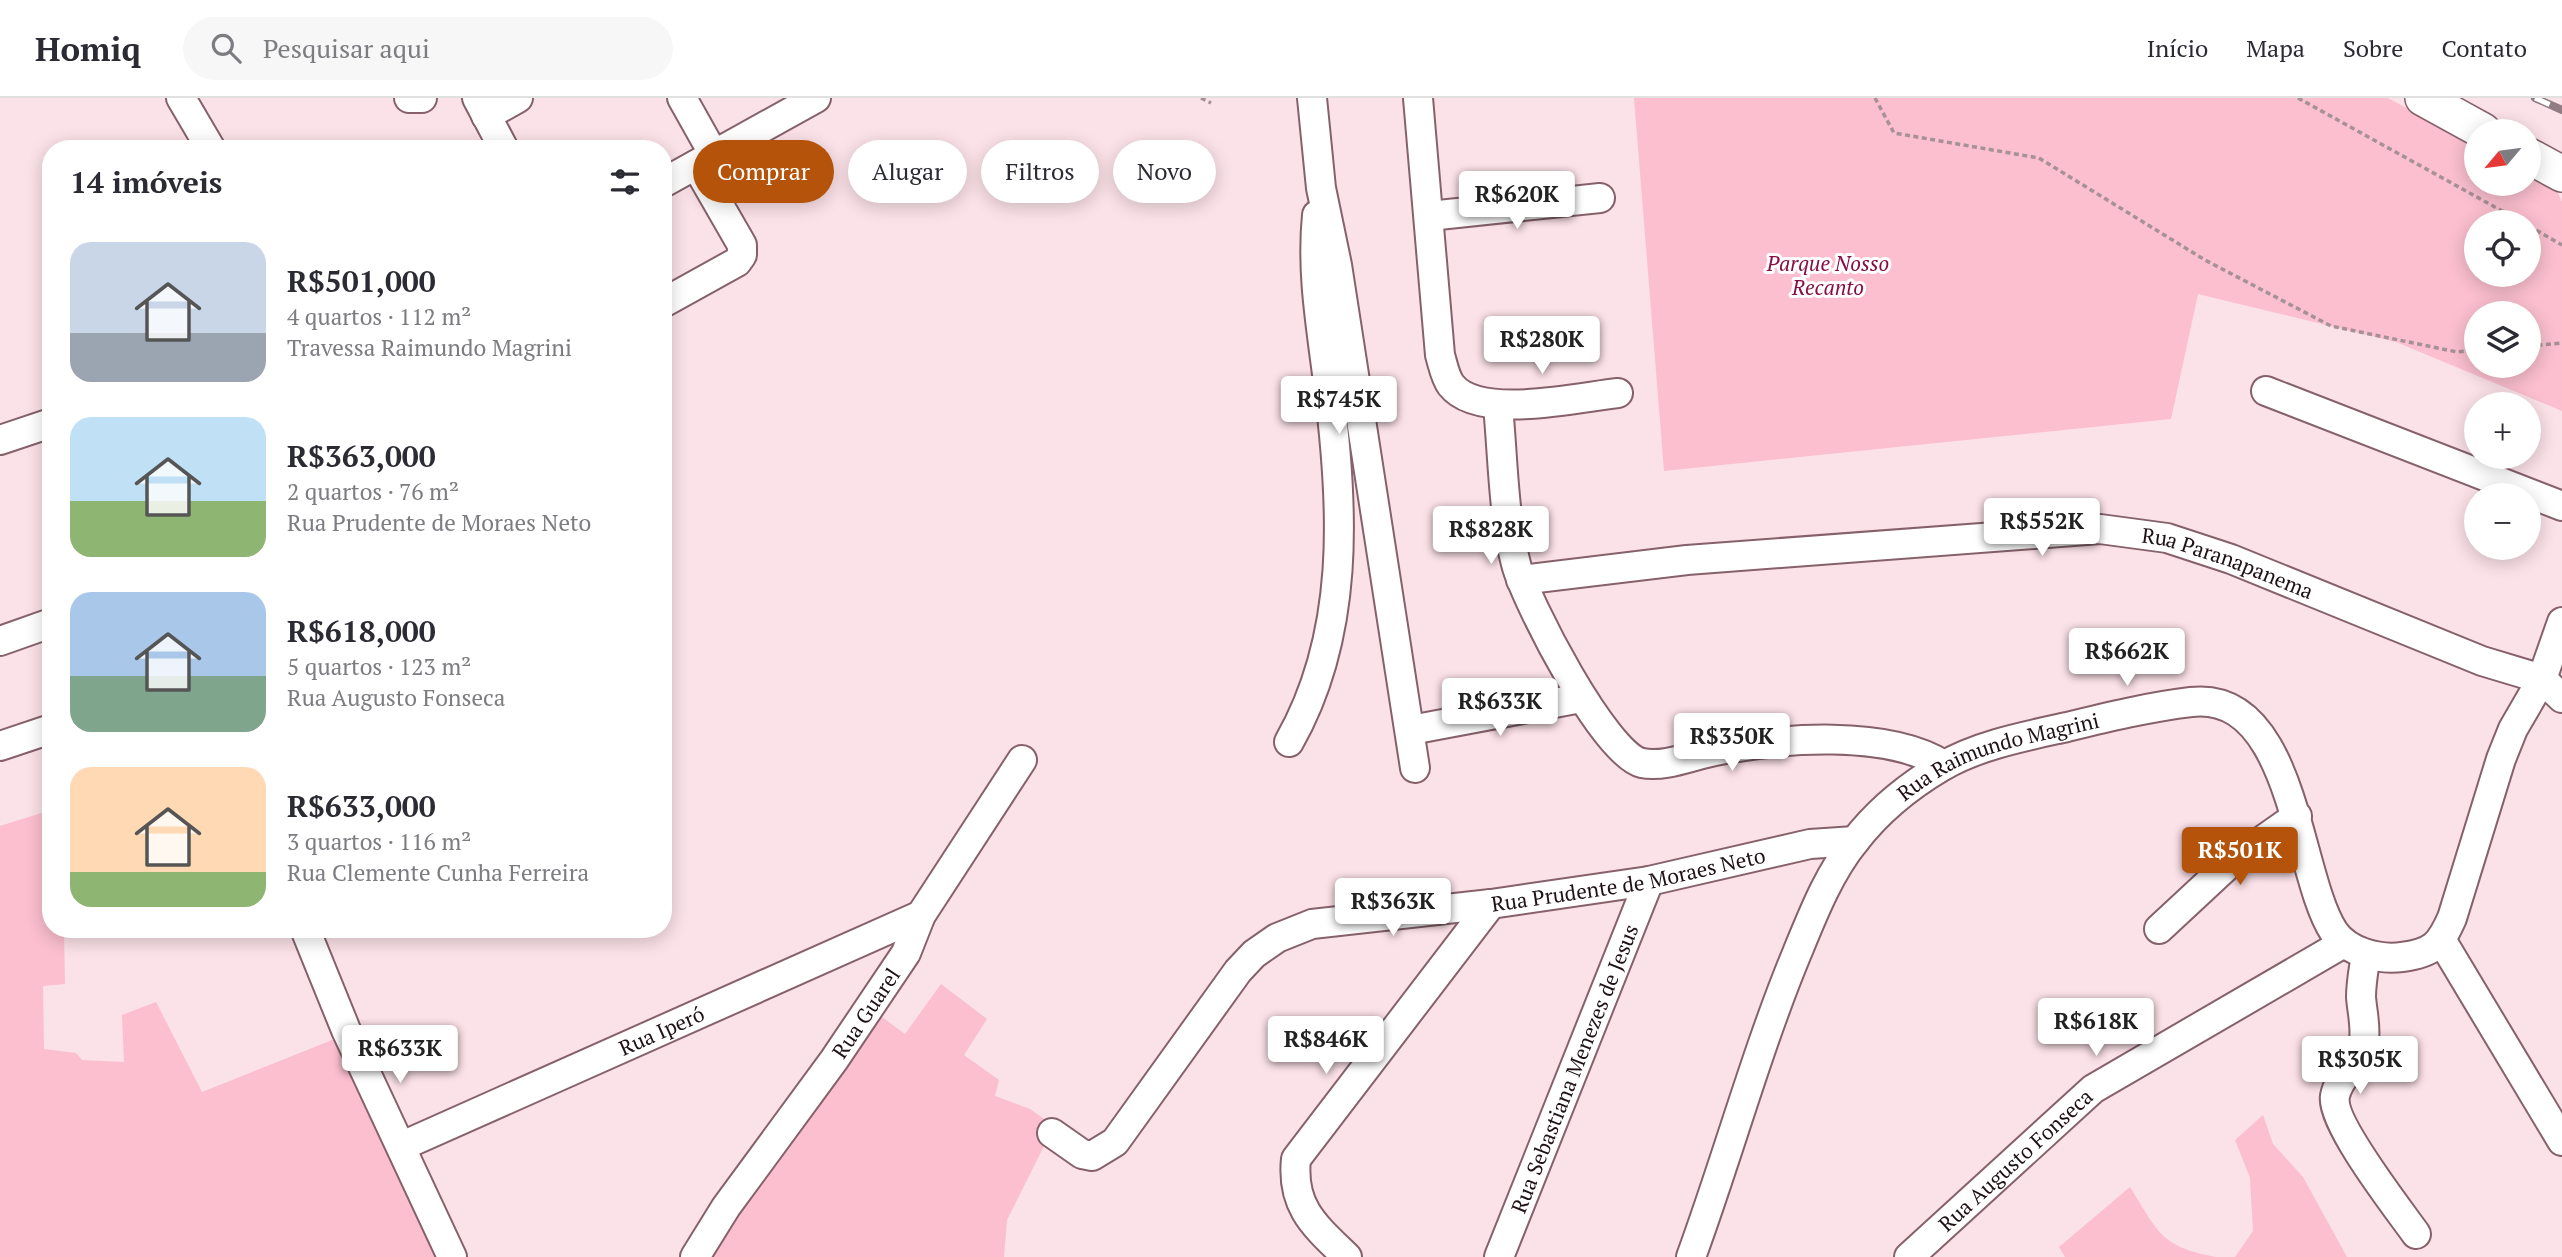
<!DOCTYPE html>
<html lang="pt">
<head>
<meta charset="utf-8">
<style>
	body { margin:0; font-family:"PT Serif",serif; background:#f7f7f7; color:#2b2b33; height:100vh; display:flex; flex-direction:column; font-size:26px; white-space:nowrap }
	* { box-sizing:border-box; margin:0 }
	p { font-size:23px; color:#7c7c81 }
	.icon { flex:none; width:38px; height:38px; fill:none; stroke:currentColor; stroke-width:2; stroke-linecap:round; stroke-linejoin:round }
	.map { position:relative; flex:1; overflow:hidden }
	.details { position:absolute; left:42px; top:42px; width:630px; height:798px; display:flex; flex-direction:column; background:#fff; border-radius:28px; box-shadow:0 4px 18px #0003 }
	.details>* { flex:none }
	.hud { position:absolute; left:693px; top:42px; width:665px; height:63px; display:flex; gap:14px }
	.needle { width:46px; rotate:241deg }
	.controls { position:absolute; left:2464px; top:21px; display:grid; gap:14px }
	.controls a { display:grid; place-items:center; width:77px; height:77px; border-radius:50%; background:#fff; box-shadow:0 4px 18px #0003; font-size:35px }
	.price { position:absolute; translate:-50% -60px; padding:0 16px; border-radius:7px; background:#fff; color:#222; font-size:23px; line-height:46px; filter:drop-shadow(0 2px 4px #0008) }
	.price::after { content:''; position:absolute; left:50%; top:42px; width:21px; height:16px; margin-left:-10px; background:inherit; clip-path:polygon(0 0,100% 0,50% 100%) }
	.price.active { background:#b45309; color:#fff }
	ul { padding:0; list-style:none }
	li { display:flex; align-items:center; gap:21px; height:175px; padding:0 28px }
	li span { display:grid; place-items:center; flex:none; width:196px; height:140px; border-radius:21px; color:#555 }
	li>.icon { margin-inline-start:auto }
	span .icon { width:84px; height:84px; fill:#fffc; stroke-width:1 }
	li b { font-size:30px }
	h2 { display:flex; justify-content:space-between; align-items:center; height:84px; padding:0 28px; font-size:30px }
	.tag { padding:0 24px; border-radius:32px; background:#fff; box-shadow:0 4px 18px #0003; font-size:24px; line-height:63px }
	.tag.active { background:#b45309; color:#fff }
	header { display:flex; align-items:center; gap:42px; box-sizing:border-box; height:98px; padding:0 35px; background:#fff; border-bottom:2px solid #e1e1e2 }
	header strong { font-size:33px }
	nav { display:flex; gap:38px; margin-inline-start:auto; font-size:24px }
	.search { width:490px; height:63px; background:#f7f7f7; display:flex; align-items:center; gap:18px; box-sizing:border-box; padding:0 24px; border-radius:38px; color:#7c7c81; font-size:26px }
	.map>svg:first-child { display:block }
	.green { fill:#fbbfcf; fill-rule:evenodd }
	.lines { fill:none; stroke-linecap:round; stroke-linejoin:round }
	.minor-casing { stroke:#86616b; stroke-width:32 }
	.major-casing { stroke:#86616b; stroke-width:38 }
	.path { stroke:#a69196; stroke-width:3.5; stroke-dasharray:5 3.5; stroke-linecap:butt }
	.minor { stroke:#fff; stroke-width:28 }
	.major { stroke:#fff; stroke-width:35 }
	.rail-casing { stroke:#907c82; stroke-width:8 }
	.rail { stroke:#fff; stroke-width:5; stroke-dasharray:16; stroke-linecap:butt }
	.labels { text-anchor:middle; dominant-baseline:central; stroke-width:6; stroke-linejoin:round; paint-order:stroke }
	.park-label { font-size:21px; font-style:italic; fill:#870e45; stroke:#fff }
	.street-label { font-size:21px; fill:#1f1115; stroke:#fff }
</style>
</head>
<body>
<header>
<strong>Homiq</strong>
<div class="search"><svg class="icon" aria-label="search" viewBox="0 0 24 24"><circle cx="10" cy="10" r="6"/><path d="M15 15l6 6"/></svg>Pesquisar aqui</div>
<nav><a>Início</a><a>Mapa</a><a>Sobre</a><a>Contato</a></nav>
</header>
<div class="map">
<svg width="2562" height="1159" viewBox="0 0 2562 1159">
	<rect width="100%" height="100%" fill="#fbe1e8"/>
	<!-- green -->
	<g class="green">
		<path d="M1634 0H2388L2476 48V86H2529V77L2556 91 2562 104V313L2396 244 2198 196 2171 321 1664 373ZM2476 124H2529V177H2476ZM2476 215H2529V268H2476Z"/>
		<polygon points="51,712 51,831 84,831 64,835 65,886 43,888 44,951 76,955 82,962 124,964 122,917 156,904 202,994 337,940 435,1159 0,1159 0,728"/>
		<polygon points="941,886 987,921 964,957 999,982 995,998 1030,1011 1054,1028 1007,1122 1004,1159 703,1159 878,916 905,936"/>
		<polygon points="2263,1017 2273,1046 2303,1079 2347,1159 2235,1159 2253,1133 2250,1080 2235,1042"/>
		<path d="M2130 1089C2158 1134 2161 1149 2216 1159H2065L2059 1149Z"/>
	</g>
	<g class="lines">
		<!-- minor casing -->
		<g class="minor-casing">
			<g id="minor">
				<polyline points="181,0 211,51"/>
				<polyline points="409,0 422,0"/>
				<polyline points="477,0 504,51"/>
				<polyline points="682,0 714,57"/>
				<polyline points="1312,0 1321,90 1337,167 1415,670"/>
				<path d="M1418 0 1440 257C1443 267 1445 279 1451 287 1479 323 1579 299 1618 295"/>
				<polyline points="486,18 518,0"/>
				<polyline points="663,85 816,0"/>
				<polyline points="1429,118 1600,100"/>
				<polyline points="663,205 737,164 742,157 742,147 696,67"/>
				<polyline points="2266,293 2562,408"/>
				<path d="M1498 308C1503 360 1503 416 1516 466 1526 504 1605 657 1642 665 1664 670 1694 657 1715 653 1780 640 1887 631 1944 667"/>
				<polyline points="0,342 51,325"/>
				<path id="s1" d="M1521 482 1687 462 2100 431 2167 440 2231 461 2482 563 2542 581 2562 600"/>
				<polyline points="0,543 51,525"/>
				<polyline points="1411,632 1581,600"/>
				<path d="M1289 644C1350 537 1344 411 1329 292 1322 233 1311 177 1317 117"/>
				<polyline points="0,648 51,631"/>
				<polyline points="305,831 346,932 452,1159"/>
				<polyline points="2159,831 2230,765 2297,718"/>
				<polyline points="2442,843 2562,1043"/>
				<path d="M2366 856C2364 870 2361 884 2361 899 2362 913 2366 928 2364 942 2362 964 2339 976 2335 998 2330 1024 2399 1112 2416 1136"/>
				<path id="s2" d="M1052 1035 1082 1056 1092 1058 1115 1044 1238 873 1254 856 1277 840 1312 826 1491 806 1649 783 1810 746 1855 743"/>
				<path id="s3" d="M402 1048 921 817"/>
				<path id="s4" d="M695 1159 726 1109 834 962 906 855 921 817 1022 662"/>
				<path d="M1347 1159C1315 1128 1291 1109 1296 1061L1491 806"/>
				<path id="s5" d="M1499 1159 1649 783"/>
				<path id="s6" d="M1691 1159C1728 1058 1756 954 1797 855 1813 816 1829 775 1855 743 1878 713 1909 688 1941 669 1978 647 2026 638 2067 629 2108 619 2149 609 2191 604 2295 592 2296 777 2334 834 2348 854 2378 862 2402 859 2433 855 2440 847 2452 820L2501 661 2513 631 2542 581 2562 524"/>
				<path id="s7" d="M1909 1159 2093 991 2344 845"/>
			</g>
		</g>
		<!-- major casing -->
		<g class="major-casing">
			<g id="major">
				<polyline points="2423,0 2483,33"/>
				<polyline points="2529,58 2562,76"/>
			</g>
		</g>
		<!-- path -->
		<g class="path">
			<polyline points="1201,0 1211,5"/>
			<polyline points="1875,0 1894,35 2039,60 2205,162 2331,228 2457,254 2476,252"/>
			<polyline points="2298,0 2522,124"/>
			<polyline points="2529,128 2562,147"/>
			<polyline points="2529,248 2562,245"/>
		</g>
		<!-- minor -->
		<use href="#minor" class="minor"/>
		<!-- major -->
		<use href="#major" class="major"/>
		<!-- rail casing -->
		<g class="rail-casing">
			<polyline id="rail" points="2535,0 2562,12"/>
		</g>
		<!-- rail -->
		<use href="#rail" class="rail"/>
	</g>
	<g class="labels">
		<!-- park labels -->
		<g class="park-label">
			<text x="1828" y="165">Parque Nosso<tspan x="1828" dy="24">Recanto</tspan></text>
		</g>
		<!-- street labels -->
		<g class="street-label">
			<text stroke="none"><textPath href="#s1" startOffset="714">Rua Paranapanema</textPath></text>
			<text stroke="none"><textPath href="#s6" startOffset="620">Rua Raimundo Magrini</textPath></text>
			<text stroke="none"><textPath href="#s2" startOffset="693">Rua Prudente de Moraes Neto</textPath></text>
			<text stroke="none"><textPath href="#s4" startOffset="298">Rua Guarel</textPath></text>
			<text stroke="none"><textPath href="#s3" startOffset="284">Rua Iperó</textPath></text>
			<text stroke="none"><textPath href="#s5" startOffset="203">Rua Sebastiana Menezes de Jesus</textPath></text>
			<text stroke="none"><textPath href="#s7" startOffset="144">Rua Augusto Fonseca</textPath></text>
		</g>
	</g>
</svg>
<div class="controls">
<a><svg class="needle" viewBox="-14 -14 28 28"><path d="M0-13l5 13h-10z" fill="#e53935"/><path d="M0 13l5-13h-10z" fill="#7c7c81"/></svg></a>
<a><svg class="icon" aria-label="locate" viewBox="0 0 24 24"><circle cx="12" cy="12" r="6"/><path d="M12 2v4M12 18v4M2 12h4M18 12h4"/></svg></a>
<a><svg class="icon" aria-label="layers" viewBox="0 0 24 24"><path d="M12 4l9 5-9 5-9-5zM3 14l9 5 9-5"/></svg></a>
<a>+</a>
<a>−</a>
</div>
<b class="price" style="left:1517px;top:133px">R$620K</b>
<b class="price" style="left:1542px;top:278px">R$280K</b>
<b class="price" style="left:1339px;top:338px">R$745K</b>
<b class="price" style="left:2042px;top:460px">R$552K</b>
<b class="price" style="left:1491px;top:468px">R$828K</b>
<b class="price" style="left:2127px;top:590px">R$662K</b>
<b class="price" style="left:1500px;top:640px">R$633K</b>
<b class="price" style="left:1732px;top:675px">R$350K</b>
<b class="price active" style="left:2240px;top:789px">R$501K</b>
<b class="price" style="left:1393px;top:840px">R$363K</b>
<b class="price" style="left:2096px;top:960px">R$618K</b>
<b class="price" style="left:1326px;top:978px">R$846K</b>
<b class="price" style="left:400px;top:987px">R$633K</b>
<b class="price" style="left:2360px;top:998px">R$305K</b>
<div class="hud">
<a class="tag active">Comprar</a>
<a class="tag">Alugar</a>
<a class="tag">Filtros</a>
<a class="tag">Novo</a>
</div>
<section class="details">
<h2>14 imóveis<svg class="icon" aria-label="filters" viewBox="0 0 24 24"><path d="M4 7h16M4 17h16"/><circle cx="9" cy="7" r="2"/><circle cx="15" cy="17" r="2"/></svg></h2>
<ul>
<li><span style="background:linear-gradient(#c9d6e8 65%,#9aa5b1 0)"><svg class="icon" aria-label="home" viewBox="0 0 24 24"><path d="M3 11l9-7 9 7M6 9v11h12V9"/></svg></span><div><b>R$501,000</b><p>4 quartos · 112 m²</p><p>Travessa Raimundo Magrini</p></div></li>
<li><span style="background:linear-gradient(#bfe0f5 60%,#8fb573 0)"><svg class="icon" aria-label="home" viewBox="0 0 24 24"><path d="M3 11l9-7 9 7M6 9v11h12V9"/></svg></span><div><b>R$363,000</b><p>2 quartos · 76 m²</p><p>Rua Prudente de Moraes Neto</p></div></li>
<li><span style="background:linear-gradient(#a9c7e8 60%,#7fa58c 0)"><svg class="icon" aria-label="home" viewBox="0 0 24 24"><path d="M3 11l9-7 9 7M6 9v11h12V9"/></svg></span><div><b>R$618,000</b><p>5 quartos · 123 m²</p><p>Rua Augusto Fonseca</p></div></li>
<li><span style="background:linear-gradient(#ffd9b3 75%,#8fb573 0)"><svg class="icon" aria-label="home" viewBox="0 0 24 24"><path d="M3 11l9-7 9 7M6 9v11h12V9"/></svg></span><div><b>R$633,000</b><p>3 quartos · 116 m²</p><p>Rua Clemente Cunha Ferreira</p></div></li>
</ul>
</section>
</div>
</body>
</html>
